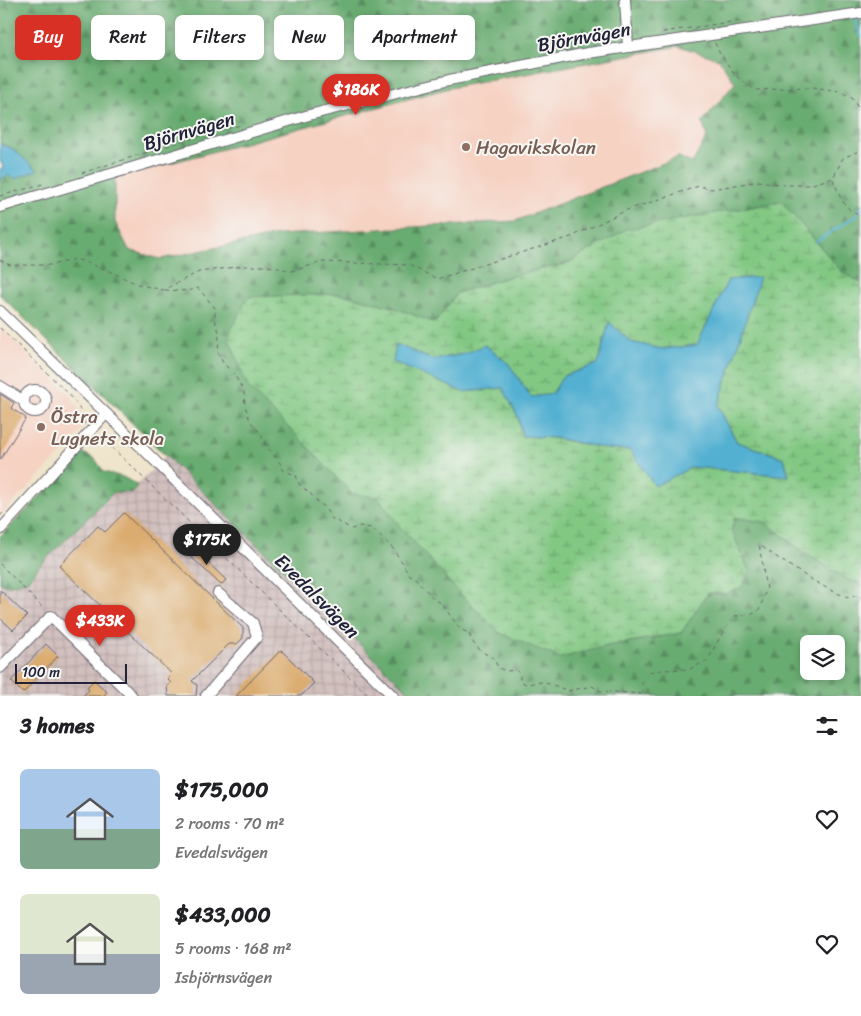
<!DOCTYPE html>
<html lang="en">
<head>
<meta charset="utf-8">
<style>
	body { margin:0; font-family:Sriracha,sans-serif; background:#f6f6f6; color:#202124; height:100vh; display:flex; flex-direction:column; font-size:19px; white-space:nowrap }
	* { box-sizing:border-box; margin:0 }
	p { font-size:16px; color:#757577 }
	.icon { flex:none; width:28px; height:28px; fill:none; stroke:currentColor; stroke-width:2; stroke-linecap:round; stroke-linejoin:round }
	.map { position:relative; height:696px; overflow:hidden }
	.side { display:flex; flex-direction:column; background:#fff; flex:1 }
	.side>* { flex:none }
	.banner { position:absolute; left:15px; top:15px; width:500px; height:45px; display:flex; gap:10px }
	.controls { position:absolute; left:800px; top:635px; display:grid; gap:10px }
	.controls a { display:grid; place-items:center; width:45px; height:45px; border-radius:8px; background:#fff; box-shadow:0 2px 8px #0003; font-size:25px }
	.scale { position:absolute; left:15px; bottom:12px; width:112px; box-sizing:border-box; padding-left:5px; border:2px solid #22223b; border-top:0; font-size:14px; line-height:18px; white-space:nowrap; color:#22223b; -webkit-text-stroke:4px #f6f6f2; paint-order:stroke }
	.price { position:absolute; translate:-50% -42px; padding:0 11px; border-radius:18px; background:#d93025; color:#fff; font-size:16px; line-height:32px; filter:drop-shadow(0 1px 2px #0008) }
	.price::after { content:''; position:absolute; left:50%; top:30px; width:15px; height:11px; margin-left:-8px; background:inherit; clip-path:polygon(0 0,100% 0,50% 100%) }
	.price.current { background:#222; color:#fff }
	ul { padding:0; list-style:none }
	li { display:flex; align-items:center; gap:15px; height:125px; padding:0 20px }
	li span { display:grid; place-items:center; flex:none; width:140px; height:100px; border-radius:8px; color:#555 }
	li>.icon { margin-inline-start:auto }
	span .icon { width:60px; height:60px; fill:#fffc; stroke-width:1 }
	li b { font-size:21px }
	h2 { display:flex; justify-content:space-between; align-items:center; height:60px; padding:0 20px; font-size:21px }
	.pill { padding:0 18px; border-radius:8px; background:#fff; box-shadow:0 2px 8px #0003; font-size:18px; line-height:45px }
	.pill.current { background:#d93025; color:#fff }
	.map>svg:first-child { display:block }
	.built { fill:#f6d2c3 }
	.industrial { fill:url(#industrial-grid) }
	.forest { fill:url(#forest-firs); stroke:#466756; fill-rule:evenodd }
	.wetland { fill:url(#wetland-marsh); stroke:#52755f; fill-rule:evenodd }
	.water { fill:#53b0d1; stroke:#3a6986 }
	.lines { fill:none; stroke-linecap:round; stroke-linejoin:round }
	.stream { stroke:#53b0d1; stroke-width:2.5 }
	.building { fill:#dbac70 }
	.minor-casing { stroke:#6a666e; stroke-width:12 }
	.path { stroke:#6a666e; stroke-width:1; stroke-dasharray:4 4; stroke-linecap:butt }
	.minor { stroke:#fff; stroke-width:10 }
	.education-dot { fill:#8d6e63; stroke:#f6f6f2; stroke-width:2 }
	.labels { text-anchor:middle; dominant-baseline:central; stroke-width:4; stroke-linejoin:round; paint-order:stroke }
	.street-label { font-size:19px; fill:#22223b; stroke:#f6f6f2 }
	.education-label { font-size:19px; fill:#785e54; stroke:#f6f6f2; text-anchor:start }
</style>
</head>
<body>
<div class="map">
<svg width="861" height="696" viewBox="0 0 861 696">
	<defs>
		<pattern id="industrial-grid" width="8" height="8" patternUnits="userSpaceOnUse" patternTransform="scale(1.25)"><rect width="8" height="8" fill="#d1bfbd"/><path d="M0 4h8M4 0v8" fill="none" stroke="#b3a4a3"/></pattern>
		<pattern id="forest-firs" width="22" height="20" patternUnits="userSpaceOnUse" patternTransform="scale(1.25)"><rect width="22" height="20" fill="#69ac71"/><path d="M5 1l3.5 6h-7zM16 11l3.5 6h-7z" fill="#568c5e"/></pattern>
		<pattern id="wetland-marsh" width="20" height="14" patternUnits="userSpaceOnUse" patternTransform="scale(1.25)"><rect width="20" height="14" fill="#82c883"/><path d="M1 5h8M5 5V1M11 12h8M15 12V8" fill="none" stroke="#6aa26c"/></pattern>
	</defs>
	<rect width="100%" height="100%" fill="#f6f6f2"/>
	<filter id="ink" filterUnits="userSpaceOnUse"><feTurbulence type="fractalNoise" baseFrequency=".02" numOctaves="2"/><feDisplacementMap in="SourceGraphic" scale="10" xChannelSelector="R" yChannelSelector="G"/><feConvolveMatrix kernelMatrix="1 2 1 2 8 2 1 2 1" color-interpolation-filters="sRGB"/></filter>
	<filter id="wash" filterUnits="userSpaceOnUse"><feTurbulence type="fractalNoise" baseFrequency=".0096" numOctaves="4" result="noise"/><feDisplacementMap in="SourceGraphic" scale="20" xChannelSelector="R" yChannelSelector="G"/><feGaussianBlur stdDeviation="1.12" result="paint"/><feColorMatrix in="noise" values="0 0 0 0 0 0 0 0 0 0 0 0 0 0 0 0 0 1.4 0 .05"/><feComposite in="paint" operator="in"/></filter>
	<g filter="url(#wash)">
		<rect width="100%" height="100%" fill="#efe5cc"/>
		<!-- built -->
		<g class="built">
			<polygon points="679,46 719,59 736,83 702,121 707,136 692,163 679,157 515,221 278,235 160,259 129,250 115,222 114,178 449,88"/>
			<polygon points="0,327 68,393 86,421 79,433 64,451 0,516"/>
		</g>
		<!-- industrial -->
		<polygon class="industrial" points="165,456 413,696 0,696 0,583 6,586 27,581 39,566 114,492 133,493 137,485"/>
		<!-- forest -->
		<g class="forest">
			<path d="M0 0H861V283L842 272 782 202 709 214 628 229 566 264 515 275 457 293 435 323 392 307 341 294 249 297 306 445 352 493 378 497 399 525 560 658 607 646 681 633 708 593 726 594 749 571 732 531 734 517 765 522 808 555 849 580 861 583V696H413L0 295V180L8 174 13 149 0 144ZM679 46 719 59 735 83 702 122 707 137 692 163 679 157 515 221 278 235 160 259 129 250 115 222V178L449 88ZM809 644H836V671H809Z"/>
			<polygon points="83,453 95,459 104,472 123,477 137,485 133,493 114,492 39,566 27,581 6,586 0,583 0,536"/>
		</g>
		<!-- wetland -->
		<path class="wetland" d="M782 202 842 272 861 283V583L849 580 808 555 765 522 734 517 732 531 749 571 742 587 726 594 708 593 681 633 607 646 560 658 500 633 454 587 399 525 378 497 352 494 306 445 248 387 228 336 248 297 341 294 392 307 435 323 457 293 515 275 566 264 627 229 709 214ZM759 278 718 406 737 442 784 458 789 476 692 467 655 485 630 450 608 449 555 438 522 436 518 417 503 388 463 392 396 344 433 360 464 354 485 346 508 363 531 397 553 394 563 376 598 364 609 322 631 342 662 349 697 345 728 280Z"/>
		<!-- water -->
		<g class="water">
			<polygon points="0,144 13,149 37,170 14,179 8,175 0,180 0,169 3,167 0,161"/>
			<polygon points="760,277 718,406 737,442 784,458 789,476 692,467 655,486 630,450 608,449 555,438 522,436 518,417 503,388 463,392 393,362 396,344 433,360 464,354 485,345 508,363 531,397 552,394 563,376 598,364 609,322 631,342 662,349 697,345 728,280"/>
		</g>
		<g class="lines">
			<!-- stream -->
			<g class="stream">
				<polyline points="855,20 861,36"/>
				<polyline points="817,241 856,216 861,207"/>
			</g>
		</g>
		<g id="blocks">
			<!-- building -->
			<g class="building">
				<polygon points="0,394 14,403 11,408 26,418 0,460"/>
				<polygon points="124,513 243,628 243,638 237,644 229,644 192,681 197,685 196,696 168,696 167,686 171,683 167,679 172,674 59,566 98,526 105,532"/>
				<polygon points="193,548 226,580 221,585 188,554"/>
				<polygon points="0,590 27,616 13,630 0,618"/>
				<polygon points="46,644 58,656 23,693 11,681"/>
				<polygon points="281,650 314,683 301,696 236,696"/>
				<polygon points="94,680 107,692 103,696 83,696 89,690 87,687"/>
			</g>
		</g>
	</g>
	<g filter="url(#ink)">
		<use href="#blocks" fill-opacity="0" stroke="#6a666e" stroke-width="1"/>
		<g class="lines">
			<!-- minor casing -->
			<g class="minor-casing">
				<g id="minor">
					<polyline points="625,0 628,47"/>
					<polyline points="0,207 309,115 449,80 588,53 861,13"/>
					<polyline points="0,311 143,449 393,696"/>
					<polyline points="0,386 24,401"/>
					<circle cx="35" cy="401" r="11"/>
					<polyline points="0,530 106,414"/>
					<polyline points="0,668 51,616 132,696"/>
					<polyline points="206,696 257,637 253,623 218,593"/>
				</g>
			</g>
			<!-- path -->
			<g class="path">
				<polyline points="663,32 738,21"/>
				<polyline points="715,43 719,52 736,76 755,90 812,88 841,92 852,98 861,112"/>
				<polyline points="82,173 176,143 241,125"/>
				<path d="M833 179C839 195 844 210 861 216"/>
				<polyline points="0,196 43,184"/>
				<polyline points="0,260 10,265 51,265 76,259 107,270 137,284 163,290 199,272 243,266 268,266 292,271 322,262 409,265 437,279 571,237 627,210 699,186 712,189 759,181 785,185 809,185 833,178 843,158 861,150"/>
				<path d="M165 290 187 291 198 288 215 308V320L219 332 218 352 223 363 234 374 244 392 245 406 250 421 261 434 265 444 280 463 284 471 296 475 299 484 315 498 318 503 324 506 331 518 352 529 360 526 371 528 391 546 402 562 409 575 416 579 432 597 442 604 460 629 469 633C473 647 481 652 494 658L498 668 507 671 516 670 520 674V681L526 684 542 682 556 686 568 691 592 686 601 691 643 694 645 696"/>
				<path d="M0 328 68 393C76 402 81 411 86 421L83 425"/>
				<polyline points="100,436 369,696"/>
				<polyline points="0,516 5,511"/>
				<polyline points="0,564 45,610"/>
				<path d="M643 693 642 684 649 672 662 670 690 669 708 660 720 637 734 616C763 615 758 612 767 587 763 579 764 574 763 566 762 558 759 553 760 545 777 558 830 594 849 597 854 597 856 595 861 597"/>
			</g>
			<!-- minor -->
			<use href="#minor" class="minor"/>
		</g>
	</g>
	<!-- markers -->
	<g class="education-dot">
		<circle cx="466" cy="147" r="5"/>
		<circle cx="41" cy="427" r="5"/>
	</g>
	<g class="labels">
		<!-- street labels -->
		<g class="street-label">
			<text transform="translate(584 37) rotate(-10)">Björnvägen</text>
			<text transform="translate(189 131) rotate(-16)">Björnvägen</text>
			<text transform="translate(317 596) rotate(45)">Evedalsvägen</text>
		</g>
		<!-- education labels -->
		<g class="education-label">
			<text x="476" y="147">Hagavikskolan</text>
			<text x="51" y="416">Östra<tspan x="51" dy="22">Lugnets skola</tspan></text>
		</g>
	</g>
</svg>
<div class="controls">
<a><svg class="icon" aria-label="layers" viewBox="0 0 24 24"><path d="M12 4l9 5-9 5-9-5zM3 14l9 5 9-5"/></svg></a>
</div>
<div class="scale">100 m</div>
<b class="price" style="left:356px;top:116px">$186K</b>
<b class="price current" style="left:207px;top:566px">$175K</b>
<b class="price" style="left:100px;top:647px">$433K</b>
<div class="banner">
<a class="pill current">Buy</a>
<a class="pill">Rent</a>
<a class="pill">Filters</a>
<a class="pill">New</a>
<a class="pill">Apartment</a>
</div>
</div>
<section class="side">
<h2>3 homes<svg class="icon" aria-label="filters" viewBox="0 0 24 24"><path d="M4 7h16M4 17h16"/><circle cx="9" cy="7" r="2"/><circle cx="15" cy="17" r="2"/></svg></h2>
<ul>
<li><span style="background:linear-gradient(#a9c7e8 60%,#7fa58c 0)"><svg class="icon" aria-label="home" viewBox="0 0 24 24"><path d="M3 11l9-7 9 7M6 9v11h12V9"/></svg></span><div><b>$175,000</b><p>2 rooms · 70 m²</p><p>Evedalsvägen</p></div><svg class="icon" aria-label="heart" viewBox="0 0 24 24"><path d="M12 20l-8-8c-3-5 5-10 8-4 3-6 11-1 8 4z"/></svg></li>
<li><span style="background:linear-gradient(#dfe7d0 60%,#9aa5b1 0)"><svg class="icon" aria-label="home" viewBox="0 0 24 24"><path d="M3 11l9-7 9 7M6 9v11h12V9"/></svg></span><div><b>$433,000</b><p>5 rooms · 168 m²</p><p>Isbjörnsvägen</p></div><svg class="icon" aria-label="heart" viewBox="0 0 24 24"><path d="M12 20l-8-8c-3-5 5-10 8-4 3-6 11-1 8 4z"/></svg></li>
</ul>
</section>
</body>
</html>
